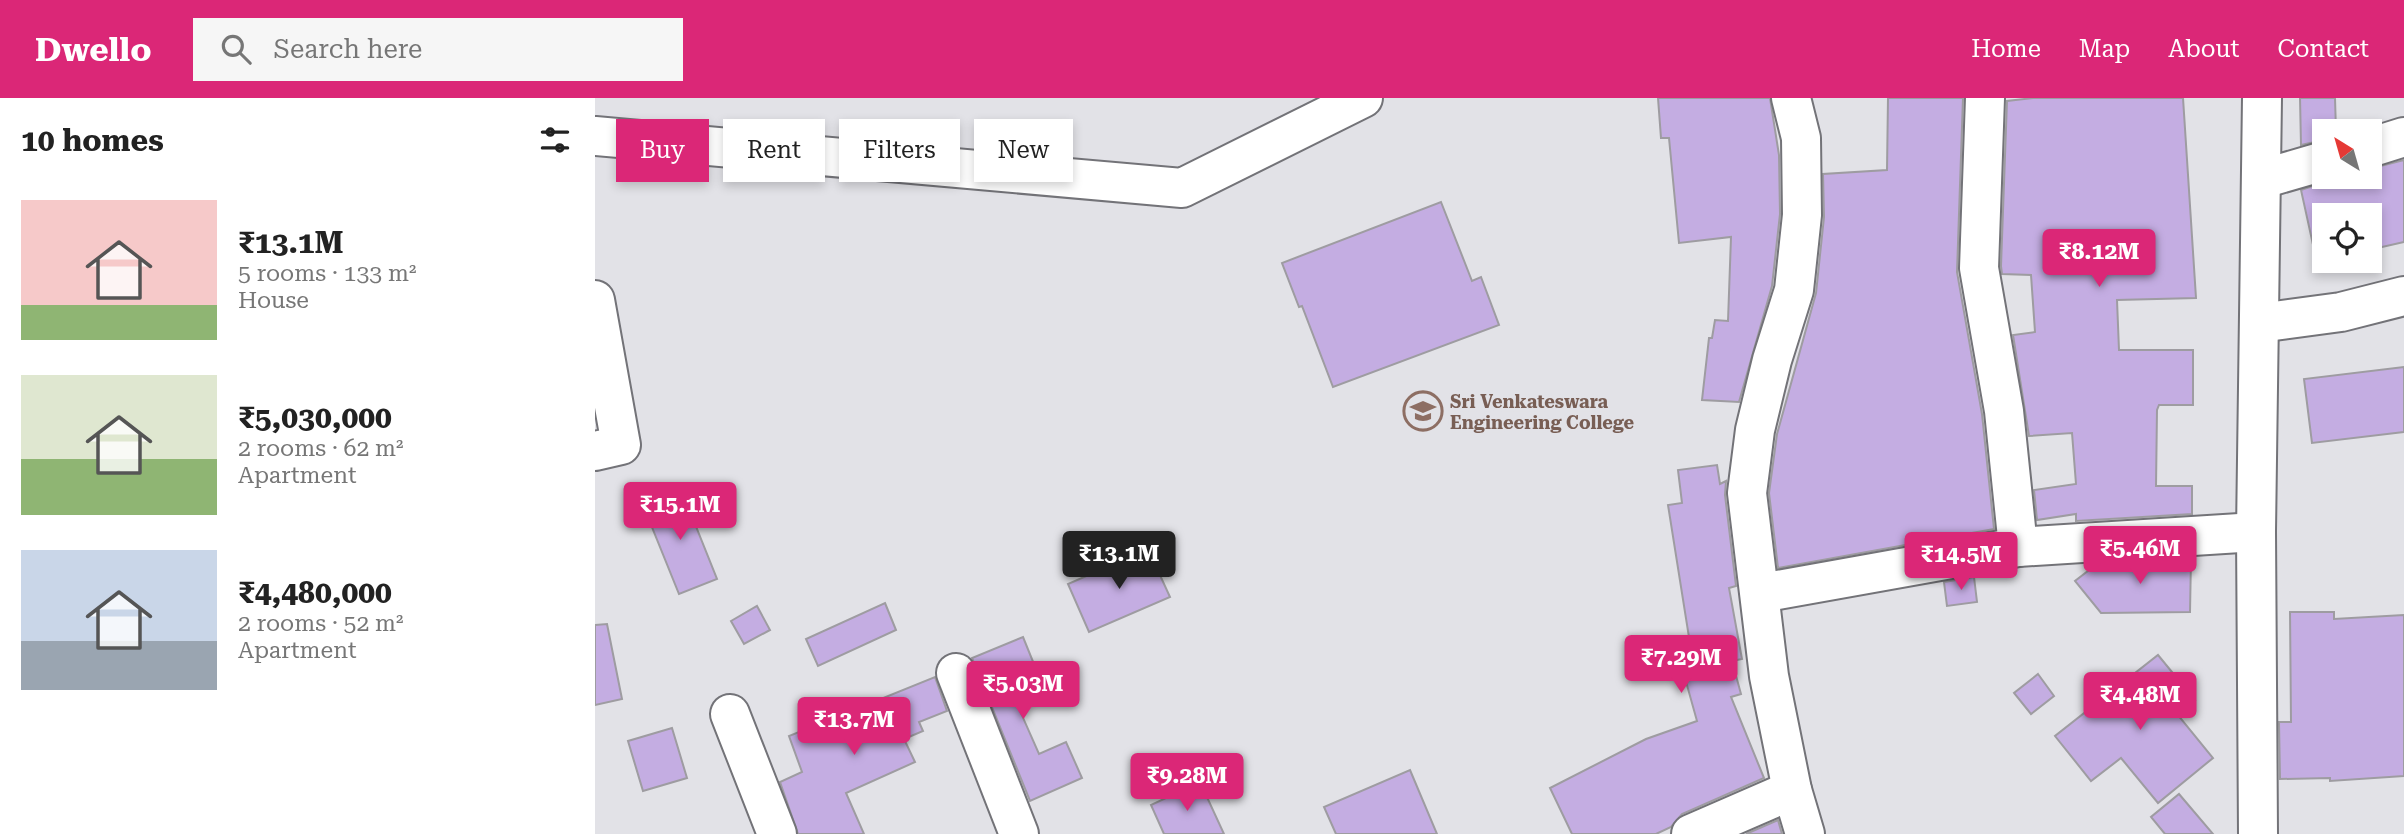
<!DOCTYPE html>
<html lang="en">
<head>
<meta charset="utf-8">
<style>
	body { margin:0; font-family:"Roboto Serif",serif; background:#f6f6f6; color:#222; height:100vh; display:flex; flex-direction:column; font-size:26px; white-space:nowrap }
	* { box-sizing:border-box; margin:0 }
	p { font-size:23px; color:#767676 }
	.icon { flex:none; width:38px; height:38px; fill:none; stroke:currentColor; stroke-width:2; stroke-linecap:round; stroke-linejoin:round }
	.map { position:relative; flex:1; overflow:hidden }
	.details { display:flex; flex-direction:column; background:#fff; width:595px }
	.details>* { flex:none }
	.guide { position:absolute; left:21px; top:21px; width:665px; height:63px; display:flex; gap:14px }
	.needle { width:46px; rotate:323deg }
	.buttons { position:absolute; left:1717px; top:21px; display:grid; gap:14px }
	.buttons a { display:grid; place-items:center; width:70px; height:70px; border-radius:0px; background:#fff; box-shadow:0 4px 10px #0003; font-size:35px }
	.price { position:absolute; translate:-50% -60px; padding:0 16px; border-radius:7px; background:#db2777; color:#fff; font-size:23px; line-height:46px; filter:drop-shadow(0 2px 4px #0008) }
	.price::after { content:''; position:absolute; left:50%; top:42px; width:21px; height:16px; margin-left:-10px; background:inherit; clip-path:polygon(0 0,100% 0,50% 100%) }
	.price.active { background:#222; color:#fff }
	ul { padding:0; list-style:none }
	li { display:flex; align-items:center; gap:21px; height:175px; padding:0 21px }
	li span { display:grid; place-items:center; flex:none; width:196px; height:140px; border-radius:0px; color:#555 }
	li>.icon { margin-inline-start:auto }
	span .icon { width:84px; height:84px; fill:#fffc; stroke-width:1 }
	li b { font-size:30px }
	h2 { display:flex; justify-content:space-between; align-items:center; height:84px; padding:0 21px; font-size:30px }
	.chip { padding:0 24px; border-radius:0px; background:#fff; box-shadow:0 4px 10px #0003; font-size:24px; line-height:63px }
	.chip.active { background:#db2777; color:#fff }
	header { display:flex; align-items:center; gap:42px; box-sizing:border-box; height:98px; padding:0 35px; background:#db2777; color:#fff }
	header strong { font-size:33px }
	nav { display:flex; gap:38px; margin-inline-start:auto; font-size:24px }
	.search { width:490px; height:63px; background:#f6f6f6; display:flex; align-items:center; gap:18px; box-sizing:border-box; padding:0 24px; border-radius:0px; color:#767676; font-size:26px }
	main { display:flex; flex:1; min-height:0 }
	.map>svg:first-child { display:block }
	.building { fill:#c4ade2; stroke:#9e9ca1; stroke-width:2 }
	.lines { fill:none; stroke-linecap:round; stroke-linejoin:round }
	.street-casing { stroke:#737378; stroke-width:42 }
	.secondary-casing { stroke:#737378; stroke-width:42 }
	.street { stroke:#fff; stroke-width:38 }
	.secondary { stroke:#fff; stroke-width:38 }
	.labels { text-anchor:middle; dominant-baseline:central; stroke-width:7; stroke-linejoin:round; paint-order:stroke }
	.education-label { font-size:18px; font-weight:bold; fill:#785e54; stroke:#e2e2e7; text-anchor:start }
</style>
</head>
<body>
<header>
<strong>Dwello</strong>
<div class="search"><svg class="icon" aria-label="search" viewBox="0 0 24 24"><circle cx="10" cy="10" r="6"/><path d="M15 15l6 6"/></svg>Search here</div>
<nav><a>Home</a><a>Map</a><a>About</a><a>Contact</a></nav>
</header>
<main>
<section class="details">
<h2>10 homes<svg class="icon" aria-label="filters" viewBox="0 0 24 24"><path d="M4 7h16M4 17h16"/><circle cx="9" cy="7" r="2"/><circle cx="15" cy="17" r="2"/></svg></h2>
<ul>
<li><span style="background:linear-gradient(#f6c9c9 75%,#8fb573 0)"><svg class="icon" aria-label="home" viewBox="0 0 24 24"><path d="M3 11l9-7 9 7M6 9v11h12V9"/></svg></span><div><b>₹13.1M</b><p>5 rooms · 133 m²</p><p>House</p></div></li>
<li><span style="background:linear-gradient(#dfe7d0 60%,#8fb573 0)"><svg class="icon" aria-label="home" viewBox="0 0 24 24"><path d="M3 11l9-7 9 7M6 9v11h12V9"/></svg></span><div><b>₹5,030,000</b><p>2 rooms · 62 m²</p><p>Apartment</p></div></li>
<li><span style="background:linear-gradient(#c9d6e8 65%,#9aa5b1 0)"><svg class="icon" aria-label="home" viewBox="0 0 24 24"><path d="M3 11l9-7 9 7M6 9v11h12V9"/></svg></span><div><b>₹4,480,000</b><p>2 rooms · 52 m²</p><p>Apartment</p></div></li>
</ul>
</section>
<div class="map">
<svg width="1809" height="736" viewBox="0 0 1809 736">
	<rect width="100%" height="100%" fill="#e2e2e7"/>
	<!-- building -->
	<g class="building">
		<polygon points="1063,0 1175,0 1184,57 1185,116 1177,188 1144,304 1107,302 1114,240 1117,240 1120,222 1133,223 1136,139 1084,145 1074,40 1066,40"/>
		<polygon points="1293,0 1368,0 1362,174 1387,316 1399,431 1183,470 1174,395 1182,336 1221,195 1229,119 1228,76 1292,72"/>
		<polygon points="1438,0 1588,0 1601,200 1522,202 1524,252 1598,252 1598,307 1564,307 1562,312 1561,388 1597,388 1597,416 1481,423 1481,416 1442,422 1439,392 1481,386 1477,335 1434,338 1418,237 1440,234 1436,177 1407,176 1406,168 1412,3"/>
		<polygon points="1705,0 1740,0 1741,33 1729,33 1729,42 1706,47"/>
		<polygon points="1809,62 1809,144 1774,152 1774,117 1729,117 1731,163 1722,165 1706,92 1744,79 1774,79 1774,71"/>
		<polygon points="846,104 877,183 886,179 904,227 738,289 707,208 704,209 687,165"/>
		<polygon points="1809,269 1809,334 1717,345 1709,281"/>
		<polygon points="1122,367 1125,386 1131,383 1130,397 1141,488 1134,490 1147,561 1137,563 1146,596 1136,599 1169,680 1087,716 1076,729 1061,736 977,736 955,690 1051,641 1102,623 1090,580 1100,577 1073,407 1087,405 1083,372"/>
		<polygon points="86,391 122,481 84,496 48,407"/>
		<polygon points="553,451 575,499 494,534 473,486"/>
		<polygon points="1596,460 1595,514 1506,515 1480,483 1502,466"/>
		<polygon points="1379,479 1382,504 1352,508 1349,484"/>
		<polygon points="290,505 301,532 223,568 211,541"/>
		<polygon points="162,508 175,532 149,546 136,523"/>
		<polygon points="1695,514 1739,514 1739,521 1809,517 1809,678 1735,683 1735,680 1685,681 1684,624 1696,624"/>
		<polygon points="12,526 27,601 0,607 0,527"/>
		<polygon points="428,539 443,576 414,588 444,656 471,644 487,680 435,703 377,560"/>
		<polygon points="1563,557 1600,602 1582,616 1618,660 1563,705 1526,660 1496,683 1460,638"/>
		<polygon points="1443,576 1459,598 1436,616 1419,595"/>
		<polygon points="340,579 352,613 324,624 328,633 309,641 320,664 251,695 269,736 203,736 185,684 207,674 194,638"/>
		<polygon points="77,630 92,680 48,693 33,643"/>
		<polygon points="815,672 842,736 741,736 729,709"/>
		<polygon points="605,684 629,736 569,736 556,707"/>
		<polygon points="1584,696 1618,736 1570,736 1556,719"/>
		<polygon points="1183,722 1187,736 1151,736"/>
	</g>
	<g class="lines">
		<!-- street casing -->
		<g class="street-casing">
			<g id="street">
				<polyline points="1196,0 1206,40 1207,117 1199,192 1177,262 1160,332 1152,395 1174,578 1197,692 1210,736"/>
				<polyline points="1390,0 1384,170 1409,313 1423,449"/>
				<polyline points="0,38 587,90 768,0"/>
				<polyline points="1774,50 1809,39"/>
				<polyline points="1667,81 1729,63"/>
				<polyline points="0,202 26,347 0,353"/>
				<polyline points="1664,225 1746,214 1809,198"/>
				<polyline points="1166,495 1423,449 1661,434"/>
				<polyline points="361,575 424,736"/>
				<polyline points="135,616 182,736"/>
				<polyline points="1096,736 1197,692"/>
			</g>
		</g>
		<!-- secondary casing -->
		<g class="secondary-casing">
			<polyline id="secondary" points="1663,736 1661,434 1667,0"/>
		</g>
		<!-- street -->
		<use href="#street" class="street"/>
		<!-- secondary -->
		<use href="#secondary" class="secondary"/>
	</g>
	<!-- icons -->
	<defs>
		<g id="university-ring" transform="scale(2.0125)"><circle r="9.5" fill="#e2e2e7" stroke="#8d6e63" stroke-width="1.5"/><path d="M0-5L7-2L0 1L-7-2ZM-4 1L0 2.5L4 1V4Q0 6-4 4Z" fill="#8d6e63"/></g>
	</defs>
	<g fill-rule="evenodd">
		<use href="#university-ring" x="828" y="313"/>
	</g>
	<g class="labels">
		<!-- education labels -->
		<g class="education-label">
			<text x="855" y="303">Sri Venkateswara<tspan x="855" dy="21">Engineering College</tspan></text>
		</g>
	</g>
</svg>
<div class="buttons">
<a><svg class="needle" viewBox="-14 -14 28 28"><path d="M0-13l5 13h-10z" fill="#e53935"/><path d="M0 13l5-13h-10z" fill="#767676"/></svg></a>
<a><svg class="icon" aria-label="locate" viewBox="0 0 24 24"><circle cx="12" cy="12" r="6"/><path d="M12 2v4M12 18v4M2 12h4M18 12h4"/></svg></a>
</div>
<b class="price" style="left:1504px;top:191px">₹8.12M</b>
<b class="price" style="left:85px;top:444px">₹15.1M</b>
<b class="price" style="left:1545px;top:488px">₹5.46M</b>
<b class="price active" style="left:524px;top:493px">₹13.1M</b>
<b class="price" style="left:1366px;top:494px">₹14.5M</b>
<b class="price" style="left:1086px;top:597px">₹7.29M</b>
<b class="price" style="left:428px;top:623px">₹5.03M</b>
<b class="price" style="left:1545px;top:634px">₹4.48M</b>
<b class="price" style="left:259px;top:659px">₹13.7M</b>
<b class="price" style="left:592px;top:715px">₹9.28M</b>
<div class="guide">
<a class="chip active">Buy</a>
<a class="chip">Rent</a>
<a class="chip">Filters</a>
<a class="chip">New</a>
</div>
</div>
</main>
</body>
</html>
